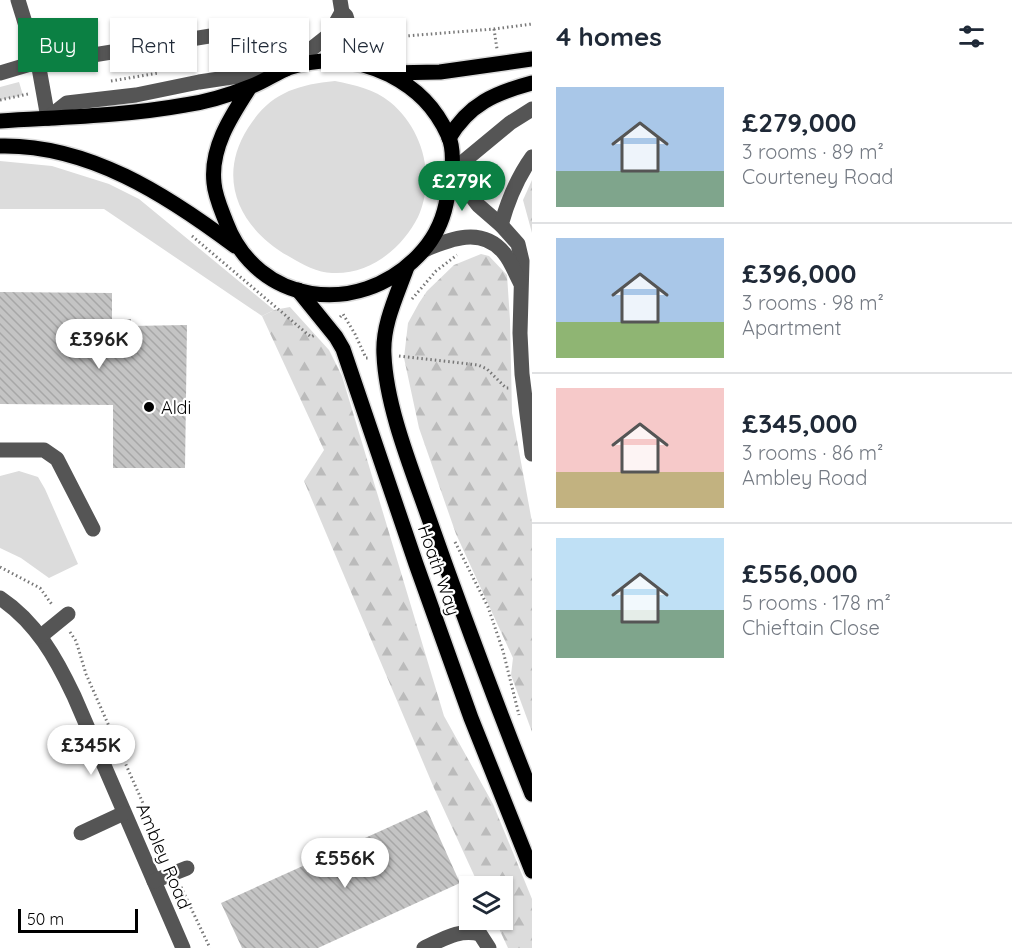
<!DOCTYPE html>
<html lang="en">
<head>
<meta charset="utf-8">
<style>
	body { margin:0; font-family:Quicksand,sans-serif; background:#f2f2f3; color:#1f2937; height:100vh; display:flex; flex-direction:column; font-size:22px; white-space:nowrap }
	* { box-sizing:border-box; margin:0 }
	p { font-size:20px; color:#747a83 }
	.icon { flex:none; width:33px; height:33px; fill:none; stroke:currentColor; stroke-width:2; stroke-linecap:round; stroke-linejoin:round }
	.map { position:relative; flex:1; overflow:hidden }
	.details { display:flex; flex-direction:column; background:#fff; width:480px }
	.details>* { flex:none }
	.hud { position:absolute; left:18px; top:18px; width:423px; height:54px; display:flex; gap:12px }
	.buttons { position:absolute; left:459px; top:876px; display:grid; gap:12px }
	.buttons a { display:grid; place-items:center; width:54px; height:54px; border-radius:0px; background:#fff; box-shadow:0 2px 4px #0004; font-size:30px }
	.scale { position:absolute; left:18px; bottom:15px; width:120px; box-sizing:border-box; padding-left:6px; border:3px solid #000; border-top:0; font-size:16px; line-height:21px; white-space:nowrap; color:#000; -webkit-text-stroke:4px #fff; paint-order:stroke }
	.price { position:absolute; translate:-50% -51px; padding:0 14px; border-radius:21px; background:#fff; color:#222; font-size:20px; line-height:39px; filter:drop-shadow(0 2px 3px #0008) }
	.price::after { content:''; position:absolute; left:50%; top:36px; width:18px; height:14px; margin-left:-9px; background:inherit; clip-path:polygon(0 0,100% 0,50% 100%) }
	.price.current { background:#0b8043; color:#fff }
	ul { padding:0; list-style:none }
	li { display:flex; align-items:center; gap:18px; height:150px; padding:0 24px }
	li+li { border-top:2px solid #e0e1e3 }
	li span { display:grid; place-items:center; flex:none; width:168px; height:120px; border-radius:0px; color:#555 }
	li>.icon { margin-inline-start:auto }
	span .icon { width:72px; height:72px; fill:#fffc; stroke-width:1 }
	li b { font-size:26px }
	h2 { display:flex; justify-content:space-between; align-items:center; height:72px; padding:0 24px; font-size:26px }
	.chip { padding:0 21px; border-radius:0px; background:#fff; box-shadow:0 2px 4px #0004; font-size:21px; line-height:54px }
	.chip.current { background:#0b8043; color:#fff }
	main { display:flex; flex:1; min-height:0 }
	.map>svg:first-child { display:block }
	.grass { fill:#dcdcdc }
	.forest { fill:url(#forest-firs) }
	.building { fill:url(#building-back-hatch) }
	.lines { fill:none; stroke-linecap:round; stroke-linejoin:round }
	.major-casing { stroke:#dbdbdb; stroke-width:18 }
	.path { stroke:#777; stroke-width:3; stroke-dasharray:1.5 3; stroke-linecap:butt }
	.minor { stroke:#555; stroke-width:15 }
	.major { stroke:#000; stroke-width:15 }
	.poi-dot { fill:#000; stroke:#fff; stroke-width:2 }
	.labels { text-anchor:middle; dominant-baseline:central; stroke-width:4.5; stroke-linejoin:round; paint-order:stroke }
	.poi-label { font-size:18px; fill:#000; stroke:#fff; text-anchor:start }
	.street-label { font-size:18px; fill:#000; stroke:#fff }
</style>
</head>
<body>
<main>
<div class="map">
<svg width="532" height="948" viewBox="0 0 532 948">
	<defs>
		<pattern id="forest-firs" width="22" height="20" patternUnits="userSpaceOnUse" patternTransform="scale(1.5)"><rect width="22" height="20" fill="#dcdcdc"/><path d="M5 1l3.5 6h-7zM16 11l3.5 6h-7z" fill="#bbb"/></pattern>
		<pattern id="building-back-hatch" width="6" height="6" patternUnits="userSpaceOnUse" patternTransform="scale(1.5)"><rect width="6" height="6" fill="#c4c4c4"/><path d="M-1 5l2 2M0 0l6 6M5-1l2 2" fill="none" stroke="#a7a7a7"/></pattern>
	</defs>
	<rect width="100%" height="100%" fill="#fff"/>
	<!-- grass -->
	<g class="grass">
		<path d="M335 81C355 85 374 89 390 102 423 129 436 177 418 217 402 249 369 275 332 273 318 273 302 264 290 257 241 230 215 180 248 128 270 93 296 85 335 81Z"/>
		<polygon points="19,82 23,95 0,100 0,87"/>
		<polygon points="0,161 52,166 109,184 139,199 274,310 262,316 104,209 0,209"/>
		<polygon points="19,471 38,477 45,489 78,564 49,578 21,558 0,548 0,476"/>
	</g>
	<!-- forest -->
	<g class="forest">
		<polygon points="532,180 532,233 523,200"/>
		<polygon points="481,254 489,256 507,275 510,320 512,413 532,522 532,732 511,675 513,658 456,534 419,428 404,358 408,323 419,303 427,291 454,265"/>
		<polygon points="290,307 329,350 342,376 444,716 493,804 532,899 532,948 508,948 495,920 502,920 502,886 479,886 434,788 304,481 324,450 262,316 274,310"/>
	</g>
	<!-- building -->
	<g class="building">
		<polygon points="0,292 112,293 112,319 131,319 131,326 187,325 185,468 113,468 113,405 0,404"/>
		<polygon points="427,810 460,883 318,948 242,948 221,903"/>
	</g>
	<g class="lines">
		<!-- major casing -->
		<g class="major-casing">
			<g id="major">
				<polyline points="388,73 440,72 532,59"/>
				<path d="M0 121C62 117 124 116 185 105 207 102 232 94 252 86 265 81 276 73 288 68 323 56 357 59 390 75 417 89 435 107 448 135 457 155 450 183 446 204 442 223 432 242 418 256 358 318 257 305 226 222 221 209 215 196 214 183 210 147 232 115 250 87"/>
				<path d="M449 138C469 104 495 93 532 83"/>
				<path d="M0 146C88 144 167 195 235 246"/>
				<path d="M407 267C397 295 382 325 384 355 386 405 410 465 427 513 460 607 495 701 532 794"/>
				<polyline points="298,290 336,337 343,349 416,564 471,718 532,871"/>
			</g>
		</g>
		<!-- path -->
		<g class="path">
			<polyline points="494,29 497,49"/>
			<polyline points="368,39 494,29 532,24"/>
			<polyline points="247,58 275,51 297,39"/>
			<polyline points="111,81 158,73"/>
			<polyline points="0,100 28,94"/>
			<polyline points="485,187 483,181 485,164"/>
			<polyline points="192,236 311,337 315,335"/>
			<polyline points="412,299 436,271 457,255"/>
			<polyline points="340,317 343,314 355,334 366,358 369,358"/>
			<polyline points="399,356 478,365 487,369 506,388 509,388"/>
			<polyline points="455,542 488,607 503,651 519,715"/>
			<polyline points="0,567 40,588 53,606"/>
			<polyline points="70,632 76,641 86,674 168,860"/>
			<polyline points="181,887 210,948"/>
		</g>
		<!-- minor -->
		<g class="minor">
			<polyline points="18,0 39,68 48,118"/>
			<polyline points="340,0 342,12 346,16 360,64"/>
			<polyline points="38,64 259,28"/>
			<polyline points="0,73 37,62"/>
			<polyline points="532,109 510,123 452,171 478,205 501,225 518,244 522,261 520,333 522,374 532,454"/>
			<polyline points="48,118 67,103 136,95 199,82 286,69 329,35 342,12"/>
			<path d="M501 225C508 200 517 178 532 157"/>
			<path d="M424 250C450 239 482 226 504 253 511 261 515 273 520 282"/>
			<polyline points="0,450 44,450 57,459 93,529"/>
			<path d="M0 598C36 622 56 658 74 696L183 948"/>
			<polyline points="41,636 68,614"/>
			<polyline points="81,833 124,813"/>
			<polyline points="154,881 187,868"/>
			<path d="M424 948C442 940 459 928 480 934L489 948"/>
		</g>
		<!-- major -->
		<use href="#major" class="major"/>
	</g>
	<!-- markers -->
	<circle class="poi-dot" cx="149" cy="407" r="6"/>
	<g class="labels">
		<!-- poi labels -->
		<g class="poi-label">
			<text x="161" y="407">Aldi</text>
		</g>
		<!-- street labels -->
		<g class="street-label">
			<text transform="translate(439 570) rotate(71)">Hoath Way</text>
			<text transform="translate(164 856) rotate(67)">Ambley Road</text>
		</g>
	</g>
</svg>
<div class="buttons">
<a><svg class="icon" aria-label="layers" viewBox="0 0 24 24"><path d="M12 4l9 5-9 5-9-5zM3 14l9 5 9-5"/></svg></a>
</div>
<div class="scale">50 m</div>
<b class="price current" style="left:462px;top:212px">£279K</b>
<b class="price" style="left:99px;top:370px">£396K</b>
<b class="price" style="left:91px;top:776px">£345K</b>
<b class="price" style="left:345px;top:889px">£556K</b>
<div class="hud">
<a class="chip current">Buy</a>
<a class="chip">Rent</a>
<a class="chip">Filters</a>
<a class="chip">New</a>
</div>
</div>
<section class="details">
<h2>4 homes<svg class="icon" aria-label="filters" viewBox="0 0 24 24"><path d="M4 7h16M4 17h16"/><circle cx="9" cy="7" r="2"/><circle cx="15" cy="17" r="2"/></svg></h2>
<ul>
<li><span style="background:linear-gradient(#a9c7e8 70%,#7fa58c 0)"><svg class="icon" aria-label="home" viewBox="0 0 24 24"><path d="M3 11l9-7 9 7M6 9v11h12V9"/></svg></span><div><b>£279,000</b><p>3 rooms · 89 m²</p><p>Courteney Road</p></div></li>
<li><span style="background:linear-gradient(#a9c7e8 70%,#8fb573 0)"><svg class="icon" aria-label="home" viewBox="0 0 24 24"><path d="M3 11l9-7 9 7M6 9v11h12V9"/></svg></span><div><b>£396,000</b><p>3 rooms · 98 m²</p><p>Apartment</p></div></li>
<li><span style="background:linear-gradient(#f6c9c9 70%,#c2b280 0)"><svg class="icon" aria-label="home" viewBox="0 0 24 24"><path d="M3 11l9-7 9 7M6 9v11h12V9"/></svg></span><div><b>£345,000</b><p>3 rooms · 86 m²</p><p>Ambley Road</p></div></li>
<li><span style="background:linear-gradient(#bfe0f5 60%,#7fa58c 0)"><svg class="icon" aria-label="home" viewBox="0 0 24 24"><path d="M3 11l9-7 9 7M6 9v11h12V9"/></svg></span><div><b>£556,000</b><p>5 rooms · 178 m²</p><p>Chieftain Close</p></div></li>
</ul>
</section>
</main>
</body>
</html>
